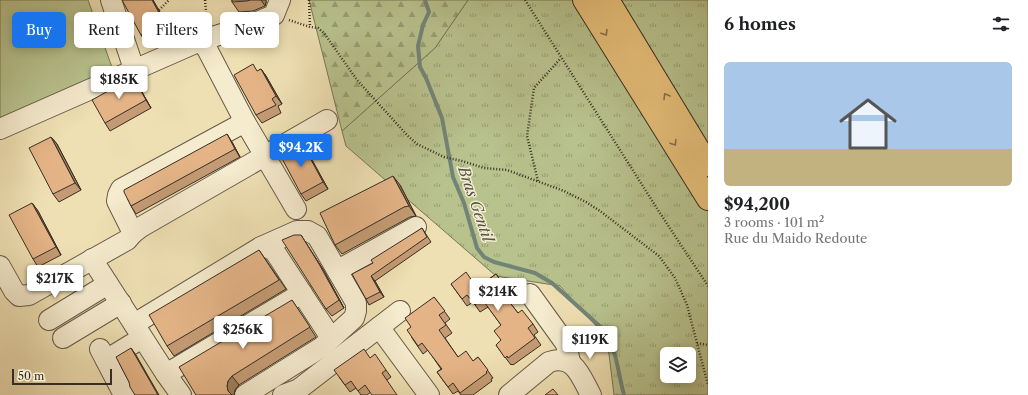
<!DOCTYPE html>
<html lang="en">
<head>
<meta charset="utf-8">
<style>
	body { margin:0; font-family:"Libre Caslon Text",serif; background:#f6f6f6; color:#202124; height:100vh; display:flex; flex-direction:column; font-size:15px; white-space:nowrap }
	* { box-sizing:border-box; margin:0 }
	p { font-size:13px; color:#757577 }
	.icon { flex:none; width:22px; height:22px; fill:none; stroke:currentColor; stroke-width:2; stroke-linecap:round; stroke-linejoin:round }
	.map { position:relative; flex:1; overflow:hidden }
	.drawer { display:flex; flex-direction:column; background:#fff; width:320px }
	.drawer>* { flex:none }
	.guide { position:absolute; left:12px; top:12px; width:380px; height:36px; display:flex; gap:8px }
	.controls { position:absolute; left:660px; top:347px; display:grid; gap:8px }
	.controls a { display:grid; place-items:center; width:36px; height:36px; border-radius:6px; background:#fff; box-shadow:0 2px 10px #0003; font-size:20px }
	.scale { position:absolute; left:12px; bottom:10px; width:100px; box-sizing:border-box; padding-left:4px; border:2px solid #372e24; border-top:0; font-size:11px; line-height:14px; white-space:nowrap; color:#372e24; -webkit-text-stroke:3px #f5ebce; paint-order:stroke }
	.price { position:absolute; translate:-50% -34px; padding:0 9px; border-radius:4px; background:#fff; color:#222; font-size:13px; line-height:26px; filter:drop-shadow(0 1px 2px #0008) }
	.price::after { content:''; position:absolute; left:50%; top:24px; width:12px; height:9px; margin-left:-6px; background:inherit; clip-path:polygon(0 0,100% 0,50% 100%) }
	.price.on { background:#1a73e8; color:#fff }
	ul { padding:0; list-style:none }
	li { display:grid; align-content:center; gap:8px; height:212px; padding:0 16px }
	li+li { border-top:1px solid #e0e0e0 }
	li span { display:grid; place-items:center; height:124px; border-radius:6px; color:#555 }
	li>.icon { margin-inline-start:auto }
	span .icon { width:72px; height:72px; fill:#fffc; stroke-width:1 }
	li b { font-size:17px }
	h2 { display:flex; justify-content:space-between; align-items:center; height:48px; padding:0 16px; font-size:17px }
	.tag { padding:0 14px; border-radius:6px; background:#fff; box-shadow:0 2px 10px #0003; font-size:14px; line-height:36px }
	.tag.on { background:#1a73e8; color:#fff }
	main { display:flex; flex:1; min-height:0 }
	.map>svg:first-child { display:block }
	.grass { fill:url(#grass-tufts); stroke:#787858; fill-rule:evenodd }
	.forest { fill:url(#forest-firs); stroke:#787858 }
	.pitch { fill:#b8c28d; stroke:#787858 }
	.lines { fill:none; stroke-linecap:round; stroke-linejoin:round }
	.stream { stroke:#728478; stroke-width:4 }
	.minor-casing { stroke:#655a48; stroke-width:22 }
	.major-casing { stroke:#372e24; stroke-width:24 }
	.path { stroke:#372e24; stroke-width:2.5; stroke-dasharray:1 2; stroke-linecap:butt }
	.minor { stroke:#f5ebce; stroke-width:20 }
	.major { stroke:#e8c07a; stroke-width:22 }
	.wall { fill:#c49b74; stroke:#372e24 }
	.shaded-wall { fill:#a07e5e; stroke:#372e24 }
	.building { fill:#e4b487; stroke:#372e24 }
	.oneway { stroke:#87704b }
	.labels { text-anchor:middle; dominant-baseline:central; stroke-width:3; stroke-linejoin:round; paint-order:stroke }
	.water-label { font-size:15px; font-style:italic; fill:#505247; stroke:#f5ebce }
</style>
</head>
<body>
<main>
<div class="map">
<svg width="708" height="395" viewBox="0 0 708 395">
	<defs>
		<pattern id="grass-tufts" width="24" height="20" patternUnits="userSpaceOnUse"><rect width="24" height="20" fill="#b8c28d"/><path d="M3 7l-1-3M5 7V3M7 7l1-3M15 17l-1-3M17 17v-4M19 17l1-3" fill="none" stroke="#969e73"/></pattern>
		<pattern id="forest-firs" width="22" height="20" patternUnits="userSpaceOnUse"><rect width="22" height="20" fill="#b8c28d"/><path d="M5 1l3.5 6h-7zM16 11l3.5 6h-7z" fill="#969e73"/></pattern>
	</defs>
	<rect width="100%" height="100%" fill="#efe0b3"/>
	<filter id="stains"><feTurbulence type="fractalNoise" baseFrequency=".005" numOctaves="4"/><feColorMatrix values="0 0 0 0 .2 0 0 0 0 .09 0 0 0 0 .02 0 0 0 .5 -.17"/></filter>
	<radialGradient id="worn" r=".72"><stop offset=".6" stop-color="#630" stop-opacity="0"/><stop offset="1" stop-color="#630" stop-opacity=".3"/></radialGradient>
	<!-- grass -->
	<path class="grass" d="M468 0H708V395H614L607 338 560 286 496 276 346 146 342 131 435 48ZM667 354H689V376H667Z"/>
	<!-- forest -->
	<polygon class="forest" points="309,0 468,0 435,48 342,131"/>
	<!-- pitch -->
	<polygon class="pitch" points="0,0 88,0 114,73 0,123"/>
	<g class="lines">
		<!-- stream -->
		<path class="stream" d="M425 0 429 12 423 25 418 46 420 67 426 78 442 118 453 177 464 203 477 248 484 257 494 262 535 273 552 283 605 331C617 351 618 373 624 395"/>
		<!-- minor casing -->
		<g class="minor-casing">
			<g id="minor">
				<polyline points="111,0 134,69"/>
				<polyline points="200,41 207,49 245,122 296,209"/>
				<polyline points="0,129 200,41 250,25 274,15 280,0"/>
				<polyline points="133,233 117,201 118,195 121,189 245,122"/>
				<polyline points="92,259 166,374 181,395"/>
				<polyline points="0,266 14,291 19,296 29,295 127,240 133,233 141,227 327,120"/>
				<polyline points="338,270 416,227"/>
				<polyline points="530,294 566,344 570,362"/>
				<polyline points="49,320 108,284"/>
				<polyline points="134,324 261,247 269,248 275,252 331,338"/>
				<polyline points="379,327 429,395"/>
				<polyline points="63,338 121,303"/>
				<polyline points="100,349 124,395"/>
				<polyline points="106,360 142,338"/>
				<polyline points="166,374 302,293"/>
				<polyline points="245,395 322,347 354,318 356,311 356,303 317,236 308,231 297,231 261,247"/>
				<polyline points="283,395 299,389 400,311"/>
				<path d="M509 395 549 362C574 353 581 377 591 395"/>
			</g>
		</g>
		<!-- major casing -->
		<g class="major-casing">
			<g id="major">
				<polyline points="584,0 708,199"/>
				<polyline points="608,0 708,165"/>
			</g>
		</g>
		<!-- path -->
		<g class="path">
			<polyline points="205,0 207,23"/>
			<polyline points="309,0 310,27"/>
			<polyline points="525,0 658,210 708,286"/>
			<polyline points="159,10 169,0"/>
			<polyline points="289,20 310,27 318,28 324,33 357,80 407,135 417,144 444,157 462,161 484,168 507,170 564,191 586,202 600,211 659,256 675,278 687,305 708,385"/>
			<polyline points="538,181 527,136 534,88 561,58"/>
			<polyline points="697,343 708,345"/>
		</g>
		<!-- minor -->
		<use href="#minor" class="minor"/>
		<!-- major -->
		<use href="#major" class="major"/>
	</g>
	<!-- wall -->
	<g class="wall">
		<polygon points="153,0 170,30 146,43 141,35"/>
		<polygon points="232,0 266,0 266,3 265,6 253,11 239,12 232,2"/>
		<polygon points="261,69 266,76 282,104 278,106 281,113 262,123 256,115 258,71"/>
		<polygon points="138,85 151,108 110,131 105,123"/>
		<polygon points="51,137 57,144 81,190 59,202 53,194"/>
		<polygon points="232,142 240,157 136,214 131,206"/>
		<polygon points="306,149 328,189 306,201 301,194"/>
		<polygon points="400,185 416,216 410,217 342,254 335,245"/>
		<polygon points="32,203 38,211 61,255 38,267 33,259"/>
		<polygon points="422,228 431,242 375,281 384,297 369,305 366,299 373,263"/>
		<polygon points="306,243 324,271 344,308 332,316 326,309"/>
		<polygon points="259,250 286,289 174,356 167,346"/>
		<polygon points="496,274 508,291 504,295 518,313 533,324 538,332 534,335 541,345 513,365 512,364 511,365 496,345 501,341 501,325 488,307 480,312 473,302 467,306 451,284 475,285 485,282"/>
		<polygon points="434,297 450,319 445,323 452,333 445,338 458,357 473,361 478,357 493,378 491,379 492,381 473,395 461,395 458,391 453,394 437,372 441,369 428,350 423,354 412,338 411,327"/>
		<polygon points="292,300 316,337 239,385 235,390 234,395 196,395"/>
		<polygon points="386,370 391,377 367,395 361,395 356,388 350,392 339,377"/>
	</g>
	<!-- shaded-wall -->
	<g class="shaded-wall">
		<polygon points="152,0 153,0 170,30 164,22"/>
		<polygon points="261,0 266,0 266,3 265,6"/>
		<polygon points="261,69 266,76 282,104 276,96"/>
		<polygon points="133,77 138,85 151,108 146,100"/>
		<polygon points="227,134 232,142 240,157 235,149"/>
		<polygon points="51,137 57,144 81,190 75,183"/>
		<polygon points="301,141 306,149 328,189 323,182"/>
		<polygon points="393,176 400,185 416,216 409,206"/>
		<polygon points="32,203 38,211 61,255 56,247"/>
		<polygon points="301,235 324,271 344,308 339,300"/>
		<polygon points="371,276 375,281 384,297 380,292"/>
		<polygon points="131,348 136,355 159,395 158,395"/>
		<polygon points="232,376 239,385 235,390 234,395 231,395 228,391 227,386 228,381"/>
	</g>
	<!-- building -->
	<g class="building">
		<polygon points="122,0 152,0 164,22 141,35"/>
		<polygon points="232,0 250,0 247,1 232,2"/>
		<polygon points="253,64 257,71 261,69 276,96 272,99 276,105 256,115 234,75"/>
		<polygon points="133,77 146,100 105,123 92,100"/>
		<polygon points="227,134 235,149 131,206 124,192 124,190"/>
		<polygon points="51,137 75,183 53,194 29,148"/>
		<polygon points="301,141 323,182 301,194 279,153"/>
		<polygon points="393,176 409,206 404,207 335,245 320,213"/>
		<polygon points="32,203 56,247 33,259 9,215"/>
		<polygon points="422,228 427,237 371,276 380,292 366,299 352,274 373,263 371,260"/>
		<polygon points="294,235 301,235 319,264 339,300 326,309 282,240"/>
		<polygon points="259,250 279,280 167,346 149,315"/>
		<polygon points="466,272 475,285 483,279 485,282 496,274 503,284 498,287 504,295 518,313 522,310 533,324 528,328 535,338 508,358 507,356 505,358 496,345 501,340 494,331 501,325 482,299 475,305 467,295 462,299 451,284"/>
		<polygon points="434,297 445,311 439,315 446,325 439,330 458,357 466,351 473,361 478,357 488,370 486,372 487,373 460,393 453,383 448,387 437,372 442,369 422,343 418,346 407,330 411,327 405,318"/>
		<polygon points="292,300 310,327 232,376 228,381 227,386 228,391 232,395 196,395 179,367"/>
		<polygon points="131,348 158,395 135,395 130,387 129,382 116,357"/>
		<polygon points="364,349 370,358 375,354 386,370 382,373 397,395 372,395 365,385 358,391 351,381 345,385 334,370"/>
		<polygon points="553,389 558,395 545,395"/>
	</g>
	<!-- one-way arrows -->
	<defs><path id="oneway-chevron" d="M-2-3.5L2.5 0L-2 3.5" fill="none" stroke-width="1.6" stroke-linecap="round" stroke-linejoin="round"/></defs>
	<g class="oneway">
		<use href="#oneway-chevron" transform="translate(605 33) rotate(58)"/>
		<use href="#oneway-chevron" transform="translate(666 96) rotate(-121)"/>
		<use href="#oneway-chevron" transform="translate(674 143) rotate(58)"/>
	</g>
	<g class="labels">
		<!-- water labels -->
		<g class="water-label">
			<text transform="translate(476 204) rotate(71)">Bras Gentil</text>
		</g>
	</g>
	<rect width="100%" height="100%" filter="url(#stains)"/>
	<rect width="100%" height="100%" fill="url(#worn)"/>
</svg>
<div class="controls">
<a><svg class="icon" aria-label="layers" viewBox="0 0 24 24"><path d="M12 4l9 5-9 5-9-5zM3 14l9 5 9-5"/></svg></a>
</div>
<div class="scale">50 m</div>
<b class="price" style="left:119px;top:100px">$185K</b>
<b class="price on" style="left:301px;top:168px">$94.2K</b>
<b class="price" style="left:55px;top:299px">$217K</b>
<b class="price" style="left:498px;top:312px">$214K</b>
<b class="price" style="left:243px;top:350px">$256K</b>
<b class="price" style="left:590px;top:360px">$119K</b>
<div class="guide">
<a class="tag on">Buy</a>
<a class="tag">Rent</a>
<a class="tag">Filters</a>
<a class="tag">New</a>
</div>
</div>
<section class="drawer">
<h2>6 homes<svg class="icon" aria-label="filters" viewBox="0 0 24 24"><path d="M4 7h16M4 17h16"/><circle cx="9" cy="7" r="2"/><circle cx="15" cy="17" r="2"/></svg></h2>
<ul>
<li><span style="background:linear-gradient(#a9c7e8 70%,#c2b280 0)"><svg class="icon" aria-label="home" viewBox="0 0 24 24"><path d="M3 11l9-7 9 7M6 9v11h12V9"/></svg></span><div><b>$94,200</b><p>3 rooms · 101 m²</p><p>Rue du Maido Redoute</p></div></li>
</ul>
</section>
</main>
</body>
</html>
